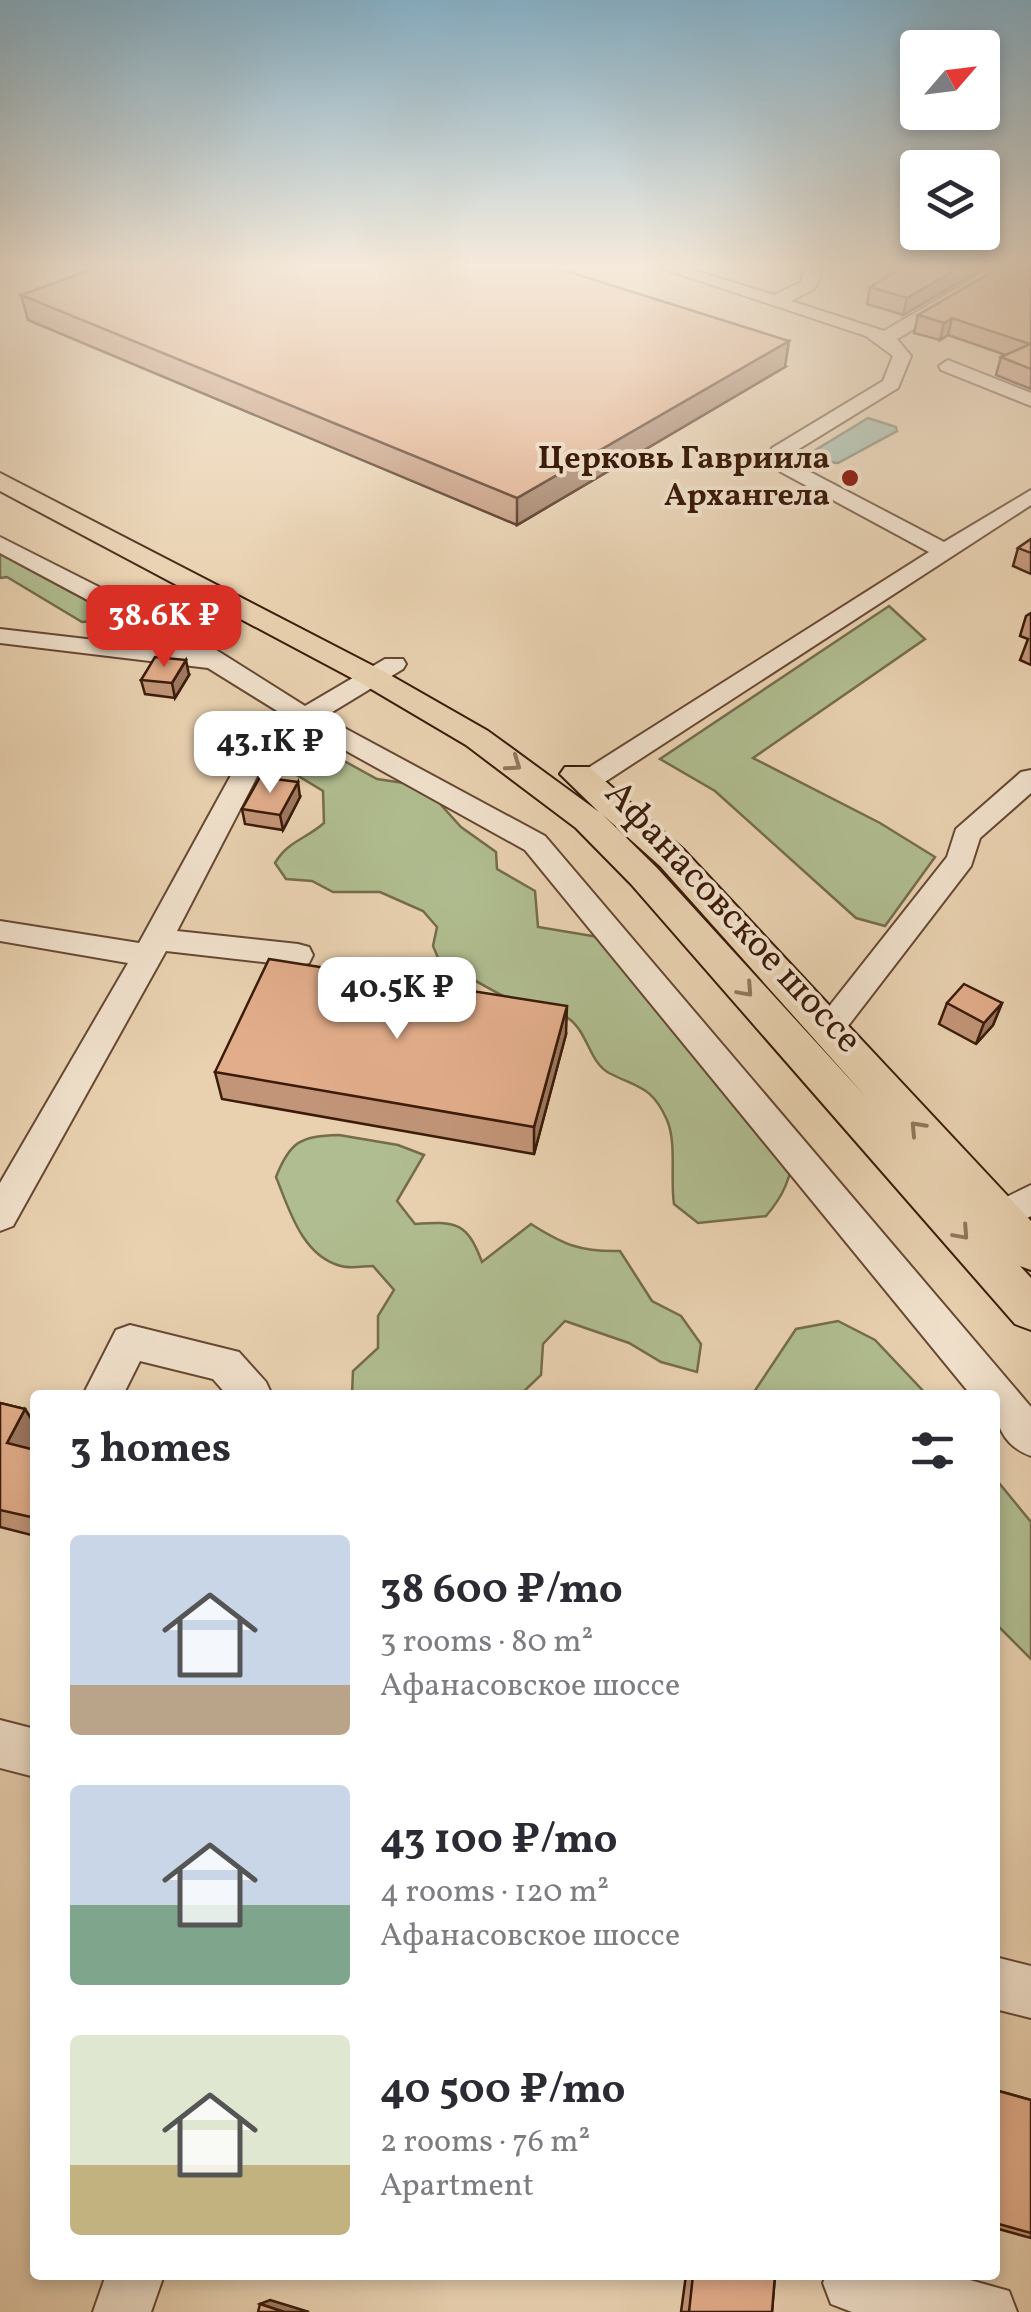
<!DOCTYPE html>
<html lang="en">
<head>
<meta charset="utf-8">
<style>
	body { margin:0; font-family:Vollkorn,serif; background:#f7f7f7; color:#2b2b33; height:100vh; display:flex; flex-direction:column; font-size:38px; white-space:nowrap }
	* { box-sizing:border-box; margin:0 }
	p { font-size:32px; color:#7c7c81 }
	.icon { flex:none; width:55px; height:55px; fill:none; stroke:currentColor; stroke-width:2; stroke-linecap:round; stroke-linejoin:round }
	.map { position:relative; flex:1; overflow:hidden }
	.sheet { position:absolute; left:30px; top:1390px; width:970px; height:890px; display:flex; flex-direction:column; background:#fff; border-radius:10px; box-shadow:0 5px 15px #0003 }
	.sheet>* { flex:none }
	.needle { width:65px; rotate:62deg }
	.controls { position:absolute; left:900px; top:30px; display:grid; gap:20px }
	.controls a { display:grid; place-items:center; width:100px; height:100px; border-radius:10px; background:#fff; box-shadow:0 5px 15px #0003; font-size:50px }
	.price { position:absolute; translate:-50% -85px; padding:0 22px; border-radius:20px; background:#fff; color:#222; font-size:32px; line-height:65px; filter:drop-shadow(0 2px 5px #0008) }
	.price::after { content:''; position:absolute; left:50%; top:60px; width:30px; height:22px; margin-left:-15px; background:inherit; clip-path:polygon(0 0,100% 0,50% 100%) }
	.price.active { background:#d93025; color:#fff }
	ul { padding:0; list-style:none }
	li { display:flex; align-items:center; gap:30px; height:250px; padding:0 40px }
	li span { display:grid; place-items:center; flex:none; width:280px; height:200px; border-radius:10px; color:#555 }
	li>.icon { margin-inline-start:auto }
	span .icon { width:120px; height:120px; fill:#fffc; stroke-width:1 }
	li b { font-size:42px }
	h2 { display:flex; justify-content:space-between; align-items:center; height:120px; padding:0 40px; font-size:42px }
	.map>svg:first-child { display:block }
	.green { fill:#b0bd90; stroke:#756c4c; stroke-width:2.5 }
	.water { fill:#97b7a9; stroke:#727969; stroke-width:2.5 }
	.lines { fill:none; stroke-linecap:round; stroke-linejoin:round }
	.minor-casing { stroke:#664833; stroke-width:4 }
	.major-casing { stroke:#3a1b09; stroke-width:4 }
	.minor { fill:#f1e1cc; fill-rule:evenodd }
	.major { fill:#e9d1b0; fill-rule:evenodd }
	.wall { fill:#c29578; stroke:#3a1b09; stroke-width:2.5 }
	.shaded-wall { fill:#9e7961; stroke:#3a1b09; stroke-width:2.5 }
	.building { fill:#e2ad8b; stroke:#3a1b09; stroke-width:2.5 }
	.oneway { stroke:#92765c }
	.poi-dot { fill:#8f2418; stroke:#f1e1cc; stroke-width:4 }
	.labels { text-anchor:middle; dominant-baseline:central; stroke-width:8; stroke-linejoin:round; paint-order:stroke }
	.far-poi-label { font-size:32px; font-weight:bold; fill:#3a1b09; stroke:#f1e1cc; text-anchor:end }
	.street-label { font-size:38px; fill:#3a1b09; stroke:#f1e1cc }
</style>
</head>
<body>
<div class="map">
<svg width="1031" height="2312" viewBox="0 0 1031 2312">
	<rect width="100%" height="100%" fill="#e9d1b0"/>
	<filter id="stains"><feTurbulence type="fractalNoise" baseFrequency=".002" numOctaves="4"/><feColorMatrix values="0 0 0 0 .2 0 0 0 0 .09 0 0 0 0 .02 0 0 0 .5 -.17"/></filter>
	<radialGradient id="worn" r=".72"><stop offset=".6" stop-color="#630" stop-opacity="0"/><stop offset="1" stop-color="#630" stop-opacity=".3"/></radialGradient>
	<!-- green -->
	<g class="green">
		<polygon points="0,554 106,611 108,620 82,622 7,577 0,578"/>
		<polygon points="889,606 925,639 753,758 880,823 935,857 885,926 856,918 715,791 660,759"/>
		<path d="M324 750 377 779 424 786 461 827 496 852 497 869 535 891 538 927 616 940 659 984 682 996 794 1150C791 1178 784 1195 766 1216L698 1223 674 1204C670 1177 677 1144 667 1120 652 1086 638 1088 609 1073 589 1062 588 1032 568 1018 558 1011 543 1013 531 1009 499 997 473 976 441 965L433 946 437 927 423 911 380 892H333L312 881 286 879 275 863C288 841 306 839 324 823L323 791 290 771 301 757Z"/>
		<path d="M339 1135 398 1145 424 1155 397 1201 415 1224C456 1221 467 1222 482 1262L531 1224C564 1245 581 1252 620 1251L652 1301 681 1316 701 1344 697 1372 661 1362 629 1343 565 1321 543 1344 541 1375 520 1395H352L353 1371 378 1348V1316L394 1290 373 1266C364 1266 350 1269 341 1266 302 1256 289 1209 276 1177 290 1141 301 1136 339 1135Z"/>
		<polygon points="838,1321 875,1340 927,1395 752,1395 796,1329"/>
		<polygon points="995,1478 1031,1522 1031,1659 995,1623"/>
	</g>
	<!-- water -->
	<polygon class="water" points="868,418 896,427 897,431 838,463 815,461 811,456 814,451"/>
	<g class="lines">
		<!-- minor casing -->
		<g class="minor-casing">
			<g id="minor">
				<polygon points="655,266 680,266 774,295 801,282 804,267 816,267 821,276 814,289 791,301 884,331 991,268 1031,275 1031,285 999,278 897,339 911,356 898,388 789,455 795,464 944,542 1031,490 1031,505 597,787 577,787 573,781 577,775 929,552 781,472 769,460 772,448 883,381 893,356 866,336"/>
				<polygon points="948,360 1031,393 1031,406 941,370 939,366"/>
				<path d="M0 537 186 631 305 706 385 659H403L406 664 403 669 324 717 545 836 1031 1407V1456C1002 1445 995 1424 995 1395H971L525 850 305 728 265 761 177 931 298 944 309 947 313 955 309 963 298 966 166 951 13 1226 0 1231V1183L128 963 0 941V921L139 943 241 757 287 717 208 668 0 643V629L181 650 0 553Z"/>
				<polygon points="1031,770 1031,793 980,838 971,866 838,1039 827,1043 816,1039 811,1031 816,1023 947,857 956,829 1021,772"/>
				<polygon points="1031,1185 1031,1216 999,1232 986,1227 981,1217 986,1207"/>
				<polygon points="130,1325 239,1352 266,1382 272,1395 227,1395 213,1379 140,1361 123,1395 83,1395 116,1330"/>
				<polygon points="0,1720 35,1729 35,1777 0,1768"/>
				<polygon points="995,1957 1031,1966 1031,2018 995,2009"/>
				<polygon points="106,2275 164,2275 151,2312 93,2312"/>
				<polygon points="826,2275 952,2275 1009,2291 1017,2312 852,2312 831,2304 823,2283"/>
			</g>
		</g>
		<!-- major casing -->
		<g class="major-casing">
			<path id="major" d="M0 473 383 671 488 731 599 812 560 774 565 767H589L684 850 1031 1221V1270L1020 1266 1031 1278V1330L1015 1324 631 884 576 828 466 745 361 683 0 491ZM602 814 660 866 866 1097 657 868Z"/>
		</g>
		<!-- minor -->
		<use href="#minor" class="minor"/>
		<!-- major -->
		<use href="#major" class="major"/>
	</g>
	<!-- wall -->
	<g class="wall">
		<polygon points="987,266 903,315 867,304 870,287"/>
		<polygon points="996,266 1031,266 1031,389 996,375 1001,357 1006,355 948,335 940,340 914,333 918,315 1001,267"/>
		<polygon points="21,295 785,367 517,525 28,320"/>
		<polygon points="1031,539 1031,574 1013,566 1018,548"/>
		<polygon points="1031,613 1031,665 1020,660 1028,639 1020,636 1026,616"/>
		<polygon points="189,675 175,698 145,694 141,680"/>
		<polygon points="300,797 283,830 245,824 242,809"/>
		<polygon points="947,1003 1002,1003 993,1025 976,1044 939,1024"/>
		<polygon points="566,1034 534,1154 222,1099 215,1072"/>
		<polygon points="0,1403 25,1409 35,1425 35,1441 31,1449 35,1450 35,1536 0,1527"/>
		<polygon points="995,2090 1031,2100 1031,2238 995,2228"/>
		<polygon points="686,2275 775,2275 772,2312 681,2312"/>
	</g>
	<!-- shaded-wall -->
	<g class="shaded-wall">
		<polygon points="962,266 987,266 903,315 907,298"/>
		<polygon points="952,318 948,335 940,340 944,323"/>
		<polygon points="789,341 785,367 517,525 517,498"/>
		<polygon points="186,660 189,675 175,698 172,683"/>
		<polygon points="298,782 300,797 283,830 280,815"/>
		<polygon points="1002,1003 993,1025 976,1044 984,1023"/>
		<polygon points="567,1006 566,1034 534,1154 534,1127"/>
		<polygon points="25,1409 35,1425 35,1441 22,1466 7,1443"/>
		<polygon points="270,2300 309,2312 284,2312 260,2304"/>
	</g>
	<!-- building -->
	<g class="building">
		<polygon points="101,266 550,266 789,341 517,498 21,295"/>
		<polygon points="903,266 962,266 907,298 870,287"/>
		<polygon points="1002,266 1031,270 1031,369 1001,357 1030,344 952,318 944,323 918,315"/>
		<polygon points="1031,539 1031,553 1018,548"/>
		<polygon points="155,657 186,660 172,683 141,680"/>
		<polygon points="260,777 298,782 280,815 242,809"/>
		<polygon points="269,959 567,1006 534,1127 215,1072"/>
		<polygon points="964,984 1002,1003 984,1023 947,1003"/>
		<polygon points="0,1403 25,1409 7,1443 35,1450 35,1518 0,1510"/>
		<polygon points="995,2090 1031,2100 1031,2233 995,2223"/>
		<polygon points="693,2275 775,2275 772,2312 689,2312"/>
		<polygon points="260,2304 284,2312 258,2312"/>
	</g>
	<!-- one-way arrows -->
	<defs><path id="oneway-chevron" d="M-2-3.5L2.5 0L-2 3.5" fill="none" stroke-width="1.6" stroke-linecap="round" stroke-linejoin="round" transform="scale(2.5)"/></defs>
	<g class="oneway">
		<use href="#oneway-chevron" transform="translate(514 764) rotate(35)"/>
		<use href="#oneway-chevron" transform="translate(746 990) rotate(48)"/>
		<use href="#oneway-chevron" transform="translate(917 1128) rotate(-133)"/>
		<use href="#oneway-chevron" transform="translate(962 1233) rotate(48)"/>
	</g>
	<!-- sky -->
	<linearGradient id="sky" x2="0" y2="1"><stop stop-color="#87b5cf"/><stop offset="0.45" stop-color="#f5eadb"/><stop offset="1" stop-color="#f5eadb" stop-opacity="0"/></linearGradient>
	<rect width="1031" height="590" fill="url(#sky)"/>
	<!-- markers -->
	<circle class="poi-dot" cx="850" cy="478" r="10"/>
	<g class="labels">
		<!-- far-poi labels -->
		<g class="far-poi-label">
			<text x="830" y="460">Церковь Гавриила<tspan x="830" dy="37">Архангела</tspan></text>
		</g>
		<!-- street labels -->
		<g class="street-label">
			<text transform="translate(732 918) rotate(47)">Афанасовское шоссе</text>
		</g>
	</g>
	<rect width="100%" height="100%" filter="url(#stains)"/>
	<rect width="100%" height="100%" fill="url(#worn)"/>
</svg>
<div class="controls">
<a><svg class="needle" viewBox="-14 -14 28 28"><path d="M0-13l5 13h-10z" fill="#e53935"/><path d="M0 13l5-13h-10z" fill="#7c7c81"/></svg></a>
<a><svg class="icon" aria-label="layers" viewBox="0 0 24 24"><path d="M12 4l9 5-9 5-9-5zM3 14l9 5 9-5"/></svg></a>
</div>
<b class="price active" style="left:164px;top:670px">38.6K ₽</b>
<b class="price" style="left:270px;top:796px">43.1K ₽</b>
<b class="price" style="left:397px;top:1042px">40.5K ₽</b>
<section class="sheet">
<h2>3 homes<svg class="icon" aria-label="filters" viewBox="0 0 24 24"><path d="M4 7h16M4 17h16"/><circle cx="9" cy="7" r="2"/><circle cx="15" cy="17" r="2"/></svg></h2>
<ul>
<li><span style="background:linear-gradient(#c9d6e8 75%,#b9a48a 0)"><svg class="icon" aria-label="home" viewBox="0 0 24 24"><path d="M3 11l9-7 9 7M6 9v11h12V9"/></svg></span><div><b>38 600 ₽/mo</b><p>3 rooms · 80 m²</p><p>Афанасовское шоссе</p></div></li>
<li><span style="background:linear-gradient(#c9d6e8 60%,#7fa58c 0)"><svg class="icon" aria-label="home" viewBox="0 0 24 24"><path d="M3 11l9-7 9 7M6 9v11h12V9"/></svg></span><div><b>43 100 ₽/mo</b><p>4 rooms · 120 m²</p><p>Афанасовское шоссе</p></div></li>
<li><span style="background:linear-gradient(#dfe7d0 65%,#c2b280 0)"><svg class="icon" aria-label="home" viewBox="0 0 24 24"><path d="M3 11l9-7 9 7M6 9v11h12V9"/></svg></span><div><b>40 500 ₽/mo</b><p>2 rooms · 76 m²</p><p>Apartment</p></div></li>
</ul>
</section>
</div>
</body>
</html>
